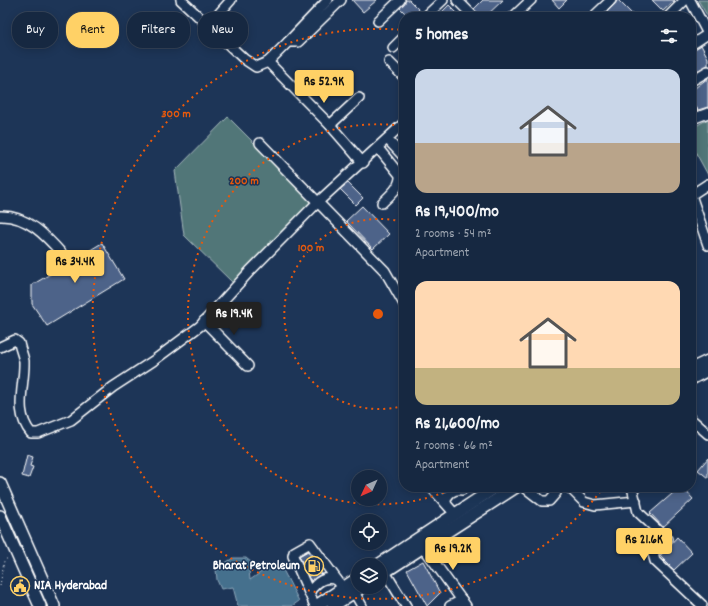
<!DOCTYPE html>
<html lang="en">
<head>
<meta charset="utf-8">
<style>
	body { margin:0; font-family:Dekko,sans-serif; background:#1f3048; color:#f1f3f6; height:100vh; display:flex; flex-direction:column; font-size:15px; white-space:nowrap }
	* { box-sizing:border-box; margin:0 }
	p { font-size:13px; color:#9ea6b1 }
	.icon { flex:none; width:22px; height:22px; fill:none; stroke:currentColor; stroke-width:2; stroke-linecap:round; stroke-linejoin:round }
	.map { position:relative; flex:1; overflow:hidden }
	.details { position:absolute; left:399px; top:12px; width:297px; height:480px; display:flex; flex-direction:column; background:#162841; border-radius:16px; box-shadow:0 2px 10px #0003,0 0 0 1px #35445a }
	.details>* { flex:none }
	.banner { position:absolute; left:12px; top:12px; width:327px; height:36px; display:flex; gap:8px }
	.needle { width:26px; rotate:226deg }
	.buttons { position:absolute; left:351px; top:470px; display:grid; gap:8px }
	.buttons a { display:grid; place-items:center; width:36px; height:36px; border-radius:50%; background:#162841; box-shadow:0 2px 10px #0003,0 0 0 1px #35445a; font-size:20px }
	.price { position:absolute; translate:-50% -34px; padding:0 9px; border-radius:4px; background:#ffd166; color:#111; font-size:13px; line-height:26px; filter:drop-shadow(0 1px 2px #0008) }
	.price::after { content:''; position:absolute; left:50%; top:24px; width:12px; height:9px; margin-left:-6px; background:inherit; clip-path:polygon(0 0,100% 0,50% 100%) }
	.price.current { background:#222; color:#fff }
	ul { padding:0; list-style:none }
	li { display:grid; align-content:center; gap:8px; height:212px; padding:0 16px }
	li span { display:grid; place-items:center; height:124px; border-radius:12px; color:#555 }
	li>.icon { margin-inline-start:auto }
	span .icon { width:72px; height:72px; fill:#fffc; stroke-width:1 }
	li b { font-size:17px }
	h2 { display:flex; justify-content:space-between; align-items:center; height:48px; padding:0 16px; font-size:17px }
	.chip { padding:0 14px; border-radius:16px; background:#162841; box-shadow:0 2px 10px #0003,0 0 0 1px #35445a; font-size:14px; line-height:36px }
	.chip.current { background:#ffd166; color:#111 }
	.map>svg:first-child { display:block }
	.green { fill:#517678; stroke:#a8babc }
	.water { fill:#456f8d; stroke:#8fa9bb }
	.building { fill:#4d6389; stroke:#fff }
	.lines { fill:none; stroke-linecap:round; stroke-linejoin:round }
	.minor-casing { stroke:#fff; stroke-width:12 }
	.major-casing { stroke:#fff; stroke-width:14 }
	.path { stroke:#fff; stroke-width:1; stroke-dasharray:1 3; stroke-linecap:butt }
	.minor { stroke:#1d3557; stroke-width:9 }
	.major { stroke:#1d3557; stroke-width:11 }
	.ring { fill:none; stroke:#e8590c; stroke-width:2; stroke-dasharray:2 4 }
	.labels { text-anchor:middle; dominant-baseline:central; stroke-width:3; stroke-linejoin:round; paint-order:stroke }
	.poi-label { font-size:13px; font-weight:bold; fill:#fff; stroke:#1d3557; text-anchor:end }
	.centre { fill:#e8590c; stroke:#1d3557; stroke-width:2 }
	.ring-label { font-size:12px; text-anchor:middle; font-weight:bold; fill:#e8590c; stroke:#1d3557; stroke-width:3; stroke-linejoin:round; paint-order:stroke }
</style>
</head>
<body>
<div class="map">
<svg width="708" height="606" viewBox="0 0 708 606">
	<rect width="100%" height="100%" fill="#1d3557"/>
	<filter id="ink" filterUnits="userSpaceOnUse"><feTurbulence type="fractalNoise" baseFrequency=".025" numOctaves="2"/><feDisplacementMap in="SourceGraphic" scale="8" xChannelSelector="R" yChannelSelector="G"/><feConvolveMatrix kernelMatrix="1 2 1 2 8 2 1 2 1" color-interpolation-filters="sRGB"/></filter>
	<g filter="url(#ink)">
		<!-- green -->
		<g class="green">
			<polygon points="698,0 708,0 708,17"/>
			<polygon points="228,117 313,202 234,284 184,235 175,171"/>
			<polygon points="708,119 708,175 691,144 691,129"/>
		</g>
		<!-- water -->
		<polygon class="water" points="233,558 246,558 252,563 249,570 250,580 270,566 281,566 299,601 292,606 238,606 233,587 221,589 217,580 216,569"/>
		<!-- building -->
		<g class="building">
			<polygon points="352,0 377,0 363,12"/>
			<polygon points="406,0 409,0 421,12 419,17 409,17 400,8"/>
			<polygon points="483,0 503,0 485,17 480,17 474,9"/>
			<polygon points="552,0 567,0 559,8"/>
			<polygon points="617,0 618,0 635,17 602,17 615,4"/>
			<polygon points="652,0 675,0 663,11"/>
			<polygon points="449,5 461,17 437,17"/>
			<polygon points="701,45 708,58 708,65 693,73 691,69 691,51"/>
			<polygon points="708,78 708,107 698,110 695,105 691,104 691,91"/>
			<polygon points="348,183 363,198 356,205 340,189"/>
			<polygon points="362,206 389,234 373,249 346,221"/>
			<polygon points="102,243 124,279 47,326 32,304 32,285"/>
			<polygon points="27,455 33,457 30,466 33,467 29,478 22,476"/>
			<polygon points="708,458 708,478 698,470"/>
			<polygon points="680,487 682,487 693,499 663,527 650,513"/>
			<polygon points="677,537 692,553 674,570 660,556"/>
			<polygon points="308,551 322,574 311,581 299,556"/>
			<polygon points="423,561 440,593 427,606 407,570"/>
		</g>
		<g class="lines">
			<!-- minor casing -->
			<g class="minor-casing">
				<g id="minor">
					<polyline points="181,0 244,59 256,67 268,62 288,42 298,42 341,0"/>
					<polyline points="457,0 474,17"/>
					<polyline points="690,0 708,34"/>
					<polyline points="425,17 443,0"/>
					<polyline points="513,17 531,0"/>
					<polyline points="593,17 611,0"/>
					<polyline points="668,17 685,0"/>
					<polyline points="378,21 400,0"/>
					<polyline points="209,25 231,0"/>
					<polyline points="288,42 328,0"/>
					<polyline points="691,45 708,34"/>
					<polyline points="393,48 404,37"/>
					<polyline points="268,62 330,125 363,163"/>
					<polyline points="389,62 404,77"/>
					<polyline points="691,81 708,71"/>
					<polyline points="691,110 695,118 708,113"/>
					<polyline points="330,125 359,98"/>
					<polyline points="387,139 404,157"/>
					<polyline points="260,143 385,271 404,304"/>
					<path d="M378 148 400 175C401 187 390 195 382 203"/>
					<polyline points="691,195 708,245"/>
					<polyline points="691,195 708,184"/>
					<path d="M0 216C28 215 47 237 64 256"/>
					<polyline points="204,321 248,366"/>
					<path d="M0 347 15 340 19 343C20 349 23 355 24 361 25 386 13 411 31 433H38L71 420 113 387 153 361 200 326 250 271 318 202 404 123"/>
					<polyline points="691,419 708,434"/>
					<polyline points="431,487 455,514"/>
					<polyline points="524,487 542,501 549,501 556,493 555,487"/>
					<polyline points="569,487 584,502 595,505 636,501"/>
					<polyline points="632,487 638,512 667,539 653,554 655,561 702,605"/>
					<path d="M446 503C446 494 453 489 462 490"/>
					<polyline points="424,548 466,606"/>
					<polyline points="385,572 406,606"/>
					<path d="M309 592C317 582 325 575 337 580"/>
					<polyline points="354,592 362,606"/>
					<polyline points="315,606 293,556 294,552 310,543 343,588"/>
					<polyline points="450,606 462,600"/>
				</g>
			</g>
			<!-- major casing -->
			<g class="major-casing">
				<g id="major">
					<polyline points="691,369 708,361"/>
					<polyline points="691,379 708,370"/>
					<polyline points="0,483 54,606"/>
					<polyline points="0,516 40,606"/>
					<polyline points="378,565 496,487"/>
					<polyline points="380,575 516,487"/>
					<polyline points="316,606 358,578"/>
					<polyline points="333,606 362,587"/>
				</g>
			</g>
			<!-- path -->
			<polyline class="path" points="0,586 4,561 9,557"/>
			<!-- minor -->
			<use href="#minor" class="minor"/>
			<!-- major -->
			<use href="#major" class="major"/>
		</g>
	</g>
	<!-- distance rings -->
	<g class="ring">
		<path d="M403 406A95 95 0 1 1 403 222"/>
		<path d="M455 488A190 190 0 1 1 403 126"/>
		<path d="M604 487A285 285 0 1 1 403 30"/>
	</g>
	<!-- icons -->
	<defs>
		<g id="fuel-ring" transform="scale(1)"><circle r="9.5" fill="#1d3557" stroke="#ffd166" stroke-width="1.5"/><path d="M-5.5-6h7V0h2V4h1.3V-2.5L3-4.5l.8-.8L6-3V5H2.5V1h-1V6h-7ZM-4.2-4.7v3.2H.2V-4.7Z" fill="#ffd166"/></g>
		<g id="civic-ring" transform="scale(1)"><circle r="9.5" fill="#1d3557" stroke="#ffd166" stroke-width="1.5"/><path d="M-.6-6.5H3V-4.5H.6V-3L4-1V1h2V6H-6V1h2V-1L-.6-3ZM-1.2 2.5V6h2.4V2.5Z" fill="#ffd166"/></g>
	</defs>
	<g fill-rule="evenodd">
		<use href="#fuel-ring" x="314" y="566"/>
		<use href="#civic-ring" x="20" y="586"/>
	</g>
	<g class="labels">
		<!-- poi labels -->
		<g class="poi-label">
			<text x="300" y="566">Bharat Petroleum</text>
			<text x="34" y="586" text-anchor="start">NIA Hyderabad</text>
		</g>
	</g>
	<circle cx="378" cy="314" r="6" class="centre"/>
	<g class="ring-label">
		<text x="176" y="117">300 m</text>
		<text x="244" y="184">200 m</text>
		<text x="311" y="251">100 m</text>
	</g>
</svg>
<div class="buttons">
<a><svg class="needle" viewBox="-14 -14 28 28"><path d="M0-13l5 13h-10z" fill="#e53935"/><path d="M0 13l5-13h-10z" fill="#9ea6b1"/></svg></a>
<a><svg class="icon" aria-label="locate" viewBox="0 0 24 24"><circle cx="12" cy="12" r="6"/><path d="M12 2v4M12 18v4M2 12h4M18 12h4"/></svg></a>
<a><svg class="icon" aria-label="layers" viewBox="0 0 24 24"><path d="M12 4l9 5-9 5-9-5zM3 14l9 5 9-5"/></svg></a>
</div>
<b class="price" style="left:324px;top:104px">Rs 52.9K</b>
<b class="price" style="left:75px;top:284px">Rs 34.4K</b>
<b class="price current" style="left:234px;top:336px">Rs 19.4K</b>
<b class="price" style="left:644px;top:562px">Rs 21.6K</b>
<b class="price" style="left:453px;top:571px">Rs 19.2K</b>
<div class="banner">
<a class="chip">Buy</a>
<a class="chip current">Rent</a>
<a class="chip">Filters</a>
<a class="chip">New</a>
</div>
<section class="details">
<h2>5 homes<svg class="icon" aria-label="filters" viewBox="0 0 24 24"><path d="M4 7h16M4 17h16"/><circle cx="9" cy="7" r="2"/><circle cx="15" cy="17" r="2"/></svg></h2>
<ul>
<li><span style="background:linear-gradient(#c9d6e8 60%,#b9a48a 0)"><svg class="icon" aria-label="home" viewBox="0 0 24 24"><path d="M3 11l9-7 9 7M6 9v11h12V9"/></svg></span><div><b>Rs 19,400/mo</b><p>2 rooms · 54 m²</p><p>Apartment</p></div></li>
<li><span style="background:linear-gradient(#ffd9b3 70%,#c2b280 0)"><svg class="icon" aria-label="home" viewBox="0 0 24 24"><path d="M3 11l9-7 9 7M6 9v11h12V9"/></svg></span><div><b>Rs 21,600/mo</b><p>2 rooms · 66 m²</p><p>Apartment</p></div></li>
</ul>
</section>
</div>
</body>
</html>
